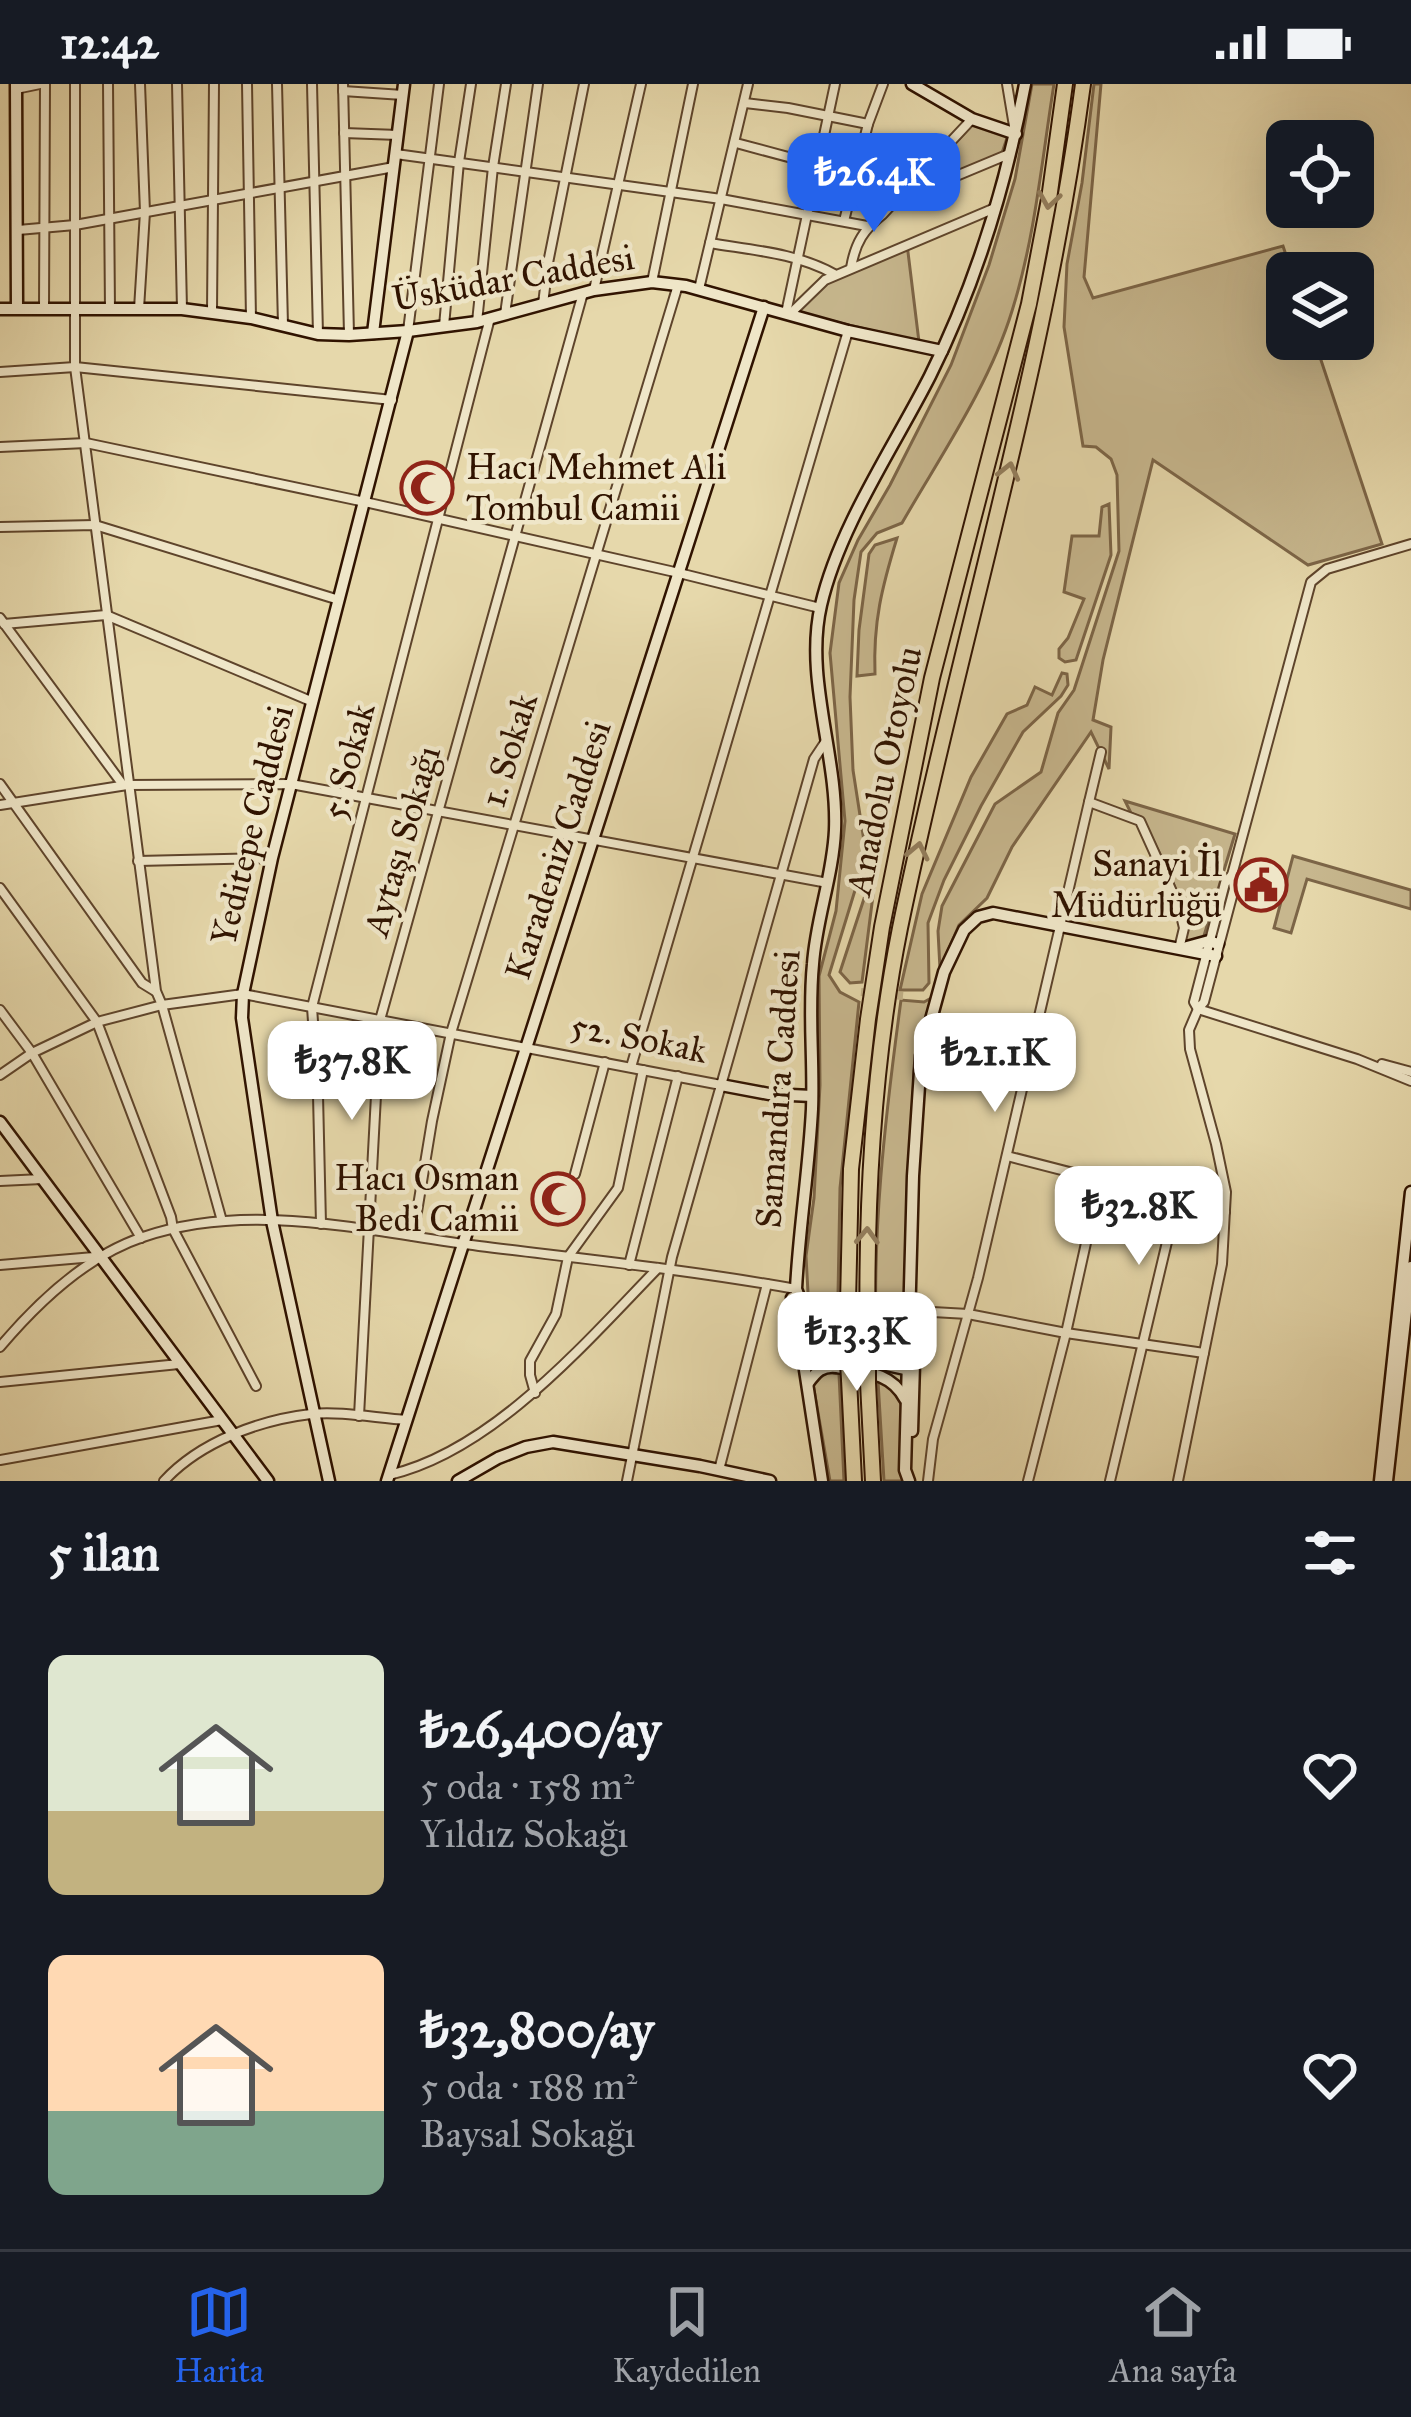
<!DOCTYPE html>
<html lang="tr">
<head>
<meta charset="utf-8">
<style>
	body { margin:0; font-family:"IM FELL Great Primer",serif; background:#20242c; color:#f1f3f6; height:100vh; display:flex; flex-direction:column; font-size:45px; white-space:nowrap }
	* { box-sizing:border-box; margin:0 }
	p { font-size:39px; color:#9ea1a6 }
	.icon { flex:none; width:66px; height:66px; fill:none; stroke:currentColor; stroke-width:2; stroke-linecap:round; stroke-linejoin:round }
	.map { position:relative; height:1397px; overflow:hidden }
	.details { display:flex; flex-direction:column; background:#171b24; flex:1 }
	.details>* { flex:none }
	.buttons { position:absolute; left:1266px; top:36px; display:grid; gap:24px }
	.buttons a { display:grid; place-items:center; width:108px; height:108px; border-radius:18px; background:#171b24; box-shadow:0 12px 48px #0002; font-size:60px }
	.price { position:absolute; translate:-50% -102px; padding:0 27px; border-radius:24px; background:#fff; color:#222; font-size:39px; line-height:78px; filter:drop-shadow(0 3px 6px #0008) }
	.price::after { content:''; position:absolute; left:50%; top:72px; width:36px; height:27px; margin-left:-18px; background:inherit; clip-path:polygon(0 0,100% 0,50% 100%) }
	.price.on { background:#2563eb; color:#fff }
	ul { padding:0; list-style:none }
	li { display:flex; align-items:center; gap:36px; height:300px; padding:0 48px }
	li span { display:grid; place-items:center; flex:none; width:336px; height:240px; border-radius:18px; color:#555 }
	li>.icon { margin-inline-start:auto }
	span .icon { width:144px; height:144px; fill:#fffc; stroke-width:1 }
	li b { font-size:51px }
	h2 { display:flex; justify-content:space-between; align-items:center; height:144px; padding:0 48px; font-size:51px }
	.status { display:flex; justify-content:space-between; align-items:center; height:84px; padding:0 60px; background:#171b24; direction:ltr }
	.status svg { height:33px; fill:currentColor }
	.tab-bar { display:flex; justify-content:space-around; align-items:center; height:168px; border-top:3px solid #363941; background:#171b24; font-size:33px; color:#9ea1a6 }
	.tab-bar a { display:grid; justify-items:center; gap:6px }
	.tab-bar .on { color:#2563eb }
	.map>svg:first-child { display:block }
	.green { fill:#c7b78e; stroke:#7c6547; stroke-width:3 }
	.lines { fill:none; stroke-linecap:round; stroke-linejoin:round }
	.street-tunnel { stroke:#c2b189; stroke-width:8; stroke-dasharray:8 4; stroke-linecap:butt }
	.street-casing { stroke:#5e442b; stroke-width:12 }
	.secondary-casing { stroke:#301300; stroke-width:15 }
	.highway-casing { stroke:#301300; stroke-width:18 }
	.street { stroke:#efe6c8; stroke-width:8 }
	.secondary { stroke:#efe6c8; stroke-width:10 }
	.highway { stroke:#e6d8ab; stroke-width:14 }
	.highway-bridge-casing { stroke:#301300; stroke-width:18; stroke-linecap:butt }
	.highway-bridge { stroke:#e6d8ab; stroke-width:14 }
	.oneway { stroke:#947f5e }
	.labels { text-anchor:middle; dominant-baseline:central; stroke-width:9; stroke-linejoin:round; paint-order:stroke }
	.street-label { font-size:36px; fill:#301300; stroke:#efe6c8 }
	.poi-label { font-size:36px; fill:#301300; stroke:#efe6c8; text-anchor:end }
</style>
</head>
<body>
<div class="status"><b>12:42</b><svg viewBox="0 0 49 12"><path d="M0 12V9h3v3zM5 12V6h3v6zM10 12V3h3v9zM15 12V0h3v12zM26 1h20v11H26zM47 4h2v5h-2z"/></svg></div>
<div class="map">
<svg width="1411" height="1397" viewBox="0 0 1411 1397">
	<rect width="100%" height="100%" fill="#e6d8ab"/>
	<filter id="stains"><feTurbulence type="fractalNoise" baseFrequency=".00167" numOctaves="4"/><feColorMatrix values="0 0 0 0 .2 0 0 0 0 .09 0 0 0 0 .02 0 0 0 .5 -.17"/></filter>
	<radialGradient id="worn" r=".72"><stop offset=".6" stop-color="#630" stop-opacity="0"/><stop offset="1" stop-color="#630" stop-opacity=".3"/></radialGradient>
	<!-- green -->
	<g class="green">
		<path d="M1032 0H1054C1042 75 1035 154 1012 227 989 302 941 371 902 439L877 449 861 468 854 516 850 613 853 686 864 757V777L829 891 840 908 859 918 840 1104 837 1264 818 1257 810 1246 806 1172 814 1114 820 1001 819 892 836 827 845 737 830 569 839 499 858 456 890 401 951 281 989 181 1015 95Z"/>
		<polygon points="1094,0 1101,0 1084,193 1093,214 1283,162 1292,189 1287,189 1287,255 1314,255 1382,460 1308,481 1153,376 1103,576 1093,636 1111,643 1109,685 1091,648 1012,763 987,814 959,841 940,885 938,847 942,822 995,720 1041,688 1058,629 1074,606 1119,467 1117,391 1111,375 1096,363 1083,362 1064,243 1067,180 1082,99"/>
		<polygon points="972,41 1009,48 1002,69 909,109"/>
		<path d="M907 160 919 258 799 229C817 190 871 177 907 160Z"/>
		<polygon points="1109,420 1111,471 1076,576 1065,578 1059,574 1059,565 1068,554 1084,515 1064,508 1072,452 1099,452 1102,423"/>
		<path d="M897 454C882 503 873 538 875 590L857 592 859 546 869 470 875 461Z"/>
		<polygon points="1062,589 1067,590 1068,601 1061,612 1023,648 981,722 944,796 928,839 929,899 923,906 900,906 922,810 971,693 1007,630 1027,621 1035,603 1052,611"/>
		<path d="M1125 717 1235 750 1203 855 1183 861C1190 818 1160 773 1142 734L1131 729Z"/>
		<polygon points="878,772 862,898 850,899 840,888"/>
		<polygon points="1293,772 1411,806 1411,825 1307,795 1291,849 1274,844"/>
		<path d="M935 912 914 987 905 1247 898 1266 890 1271 877 1272C871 1153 885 1034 901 916L924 918Z"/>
		<polygon points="829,1288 839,1290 844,1397 830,1397 813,1300 818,1292"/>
		<polygon points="878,1297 889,1302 901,1316 903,1397 884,1397"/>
	</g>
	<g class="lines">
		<!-- street-tunnel -->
		<polyline class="street-tunnel" points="861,908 903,912"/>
		<!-- street casing -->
		<g class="street-casing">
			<g id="street">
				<polyline points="75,0 75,283 156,907 162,921 222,1137"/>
				<polyline points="108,0 110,226"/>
				<polyline points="177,0 182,225"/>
				<polyline points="247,0 251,234"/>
				<polyline points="277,0 283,241"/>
				<polyline points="312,0 318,250"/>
				<polyline points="343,0 349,250"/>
				<polyline points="1007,0 1014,42"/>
				<polyline points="16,5 40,0"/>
				<polyline points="343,7 403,11"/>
				<polyline points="745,19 788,24 868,40"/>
				<polyline points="344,49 398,51"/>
				<polyline points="736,59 818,81 856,85"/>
				<polyline points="396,70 721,115 867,142"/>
				<polyline points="901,115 1009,70"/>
				<polyline points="844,137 868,40 883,0"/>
				<polyline points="18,146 75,141 394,83"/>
				<path d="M710 159C751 166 797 169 834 190"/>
				<path d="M851 184C855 159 864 145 883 130L972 35"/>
				<polyline points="652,198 693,0"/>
				<polyline points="699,205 748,0"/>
				<polyline points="594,206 641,0"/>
				<polyline points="543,220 548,179 584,0"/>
				<polyline points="44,225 45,0"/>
				<polyline points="139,225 145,128 140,0"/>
				<polyline points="212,227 214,0"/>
				<polyline points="786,229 835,0"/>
				<polyline points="505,230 538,0"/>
				<polyline points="790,230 825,196 995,124"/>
				<polyline points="477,238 493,83 506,0"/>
				<polyline points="444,242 459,78 471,0"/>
				<polyline points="408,247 439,0"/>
				<polyline points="0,288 75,283 392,316"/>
				<polyline points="0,363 86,359 365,418 679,489 820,524"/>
				<polyline points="0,443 95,441 339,516"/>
				<polyline points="0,534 123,701"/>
				<polyline points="4,540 106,531 313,618"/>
				<polyline points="0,700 142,899 155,907"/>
				<polyline points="1089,718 1101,668"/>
				<polyline points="0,721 127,701 291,700 828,799"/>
				<polyline points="138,777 272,774"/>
				<polyline points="0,804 97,938 171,1133 173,1145 256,1302"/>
				<polyline points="1198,925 1194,918 1225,799 1232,791 1311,498 1327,485 1411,460"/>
				<polyline points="1198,925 1357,975 1411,997"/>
				<polyline points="0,926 32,969 141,1154"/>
				<polyline points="1382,980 1411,988"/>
				<polyline points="631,983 848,247"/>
				<polyline points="0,991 32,969 97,938 162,921 243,910 721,1001"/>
				<polyline points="1007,1072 1225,1128"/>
				<polyline points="575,1090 605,978"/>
				<polyline points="0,1097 42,1095"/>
				<polyline points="321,1140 318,1011 312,923 490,234"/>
				<polyline points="413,1152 432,1037 451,949 678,201"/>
				<polyline points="0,1181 94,1173"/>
				<polyline points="629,1181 678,992"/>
				<polyline points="915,1227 968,1230 1066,1249 1204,1269"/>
				<path d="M0 1263C38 1218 86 1172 143 1153 252 1116 369 1148 479 1162 584 1175 691 1186 796 1205"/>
				<polyline points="0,1298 179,1280"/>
				<polyline points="535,1309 530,1291 530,1277 556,1230 568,1173 618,1104 643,986"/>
				<polyline points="359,1332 380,936 583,209"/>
				<polyline points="0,1376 222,1336"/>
				<polyline points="719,1386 767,1200"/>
				<path d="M389 1391C493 1367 585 1259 658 1184"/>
				<path d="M164 1397C200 1358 259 1336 311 1330 341 1327 376 1334 407 1336"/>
				<polyline points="627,1397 672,1173 814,675 826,657"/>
				<polyline points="928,1397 933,1355 978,1194 1089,718 1140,737 1179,823 1184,844 1179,865"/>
				<polyline points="1028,1397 1066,1249 1100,1096"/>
				<polyline points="1110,1397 1177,1116"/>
				<polyline points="1178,1397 1222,1180 1226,1108 1216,1060 1190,965 1189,946 1198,925 1204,918 1234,805 1232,791"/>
			</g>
		</g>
		<!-- secondary casing -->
		<g class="secondary-casing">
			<g id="secondary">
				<polyline points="16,0 17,224"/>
				<polyline points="912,0 972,35 1016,50"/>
				<polyline points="0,225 182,225 251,234 318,250 349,251 408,247 477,238 594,206 652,198 686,202 848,247 942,267"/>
				<polyline points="373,249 404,0"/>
				<polyline points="1187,863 1209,857 1218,860"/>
				<polyline points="721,1001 769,1010 812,1012"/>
				<polyline points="0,1038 268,1397"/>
				<polyline points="792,1214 795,1255"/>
				<polyline points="800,1259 837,1270 910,1286"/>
				<path d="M808 1299C816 1288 822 1281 837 1283 864 1288 891 1288 905 1315"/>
				<polyline points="912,1347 915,1246"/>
				<polyline points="329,1397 272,1137 242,934 243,910 272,774 408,247"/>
				<polyline points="387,1397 764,223"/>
				<polyline points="458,1397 498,1374 526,1363 553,1358 700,1382 770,1397"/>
				<path d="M822 1397 805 1286 799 1213 796 1205C799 1145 809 1085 812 1025 814 976 808 928 813 880 816 835 833 792 835 746 838 672 804 594 821 521 839 443 894 363 930 292 976 200 1006 101 1025 0"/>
				<polyline points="909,1397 905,1386 913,1092 921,972 944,888 964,846 978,833 993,829 1216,872"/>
				<polyline points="1380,1397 1411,1108"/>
				<polyline points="1387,1397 1411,1183"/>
			</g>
		</g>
		<!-- highway casing -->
		<g class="highway-casing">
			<g id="highway">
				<polyline points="847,1264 851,1085 868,935 882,843 932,594 1029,220 1049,115 1065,0"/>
				<path d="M868 1269C865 1127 872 984 900 844 958 562 1045 286 1083 0"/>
				<polyline points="849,1295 854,1397"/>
				<polyline points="868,1299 873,1397"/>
			</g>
		</g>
		<!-- street -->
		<use href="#street" class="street"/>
		<!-- secondary -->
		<use href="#secondary" class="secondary"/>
		<!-- highway -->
		<use href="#highway" class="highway"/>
		<!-- highway-bridge casing -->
		<g class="highway-bridge-casing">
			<g id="highway-bridge">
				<polyline points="847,1264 849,1295"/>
				<polyline points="868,1269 868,1299"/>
			</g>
		</g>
		<!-- highway-bridge -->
		<use href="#highway-bridge" class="highway-bridge"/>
	</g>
	<!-- one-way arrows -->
	<defs><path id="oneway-chevron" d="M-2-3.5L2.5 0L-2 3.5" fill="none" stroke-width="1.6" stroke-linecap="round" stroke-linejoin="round" transform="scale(3)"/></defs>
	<g class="oneway">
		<use href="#oneway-chevron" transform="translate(1049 116) rotate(99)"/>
		<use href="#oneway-chevron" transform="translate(1009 387) rotate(-76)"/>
		<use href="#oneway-chevron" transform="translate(918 767) rotate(-78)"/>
		<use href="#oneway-chevron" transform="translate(867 1152) rotate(-88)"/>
	</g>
	<!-- icons -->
	<defs>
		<g id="mosque-ring" transform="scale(2.7)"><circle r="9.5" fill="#efe6c8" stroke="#8f2418" stroke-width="1.5"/><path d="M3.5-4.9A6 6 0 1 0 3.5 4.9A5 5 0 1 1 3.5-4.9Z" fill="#8f2418"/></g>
		<g id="civic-ring" transform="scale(2.7)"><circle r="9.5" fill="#efe6c8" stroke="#8f2418" stroke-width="1.5"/><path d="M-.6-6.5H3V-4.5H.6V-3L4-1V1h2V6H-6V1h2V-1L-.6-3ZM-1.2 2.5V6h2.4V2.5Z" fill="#8f2418"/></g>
	</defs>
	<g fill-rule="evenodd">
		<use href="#mosque-ring" x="427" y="404"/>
		<use href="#civic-ring" x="1261" y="801"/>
		<use href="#mosque-ring" x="558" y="1115"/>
	</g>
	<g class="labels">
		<!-- street labels -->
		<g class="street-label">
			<text transform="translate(513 194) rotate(-10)">Üsküdar Caddesi</text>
			<text transform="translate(509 666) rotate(-73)">1. Sokak</text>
			<text transform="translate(348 677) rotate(-75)">5. Sokak</text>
			<text transform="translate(884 687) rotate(-78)">Anadolu Otoyolu</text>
			<text transform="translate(252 741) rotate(-76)">Yeditepe Caddesi</text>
			<text transform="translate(402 757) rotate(-74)">Aytaşı Sokağı</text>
			<text transform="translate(558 766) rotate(-72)">Karadeniz Caddesi</text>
			<text transform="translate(639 954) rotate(11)">52. Sokak</text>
			<text transform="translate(778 1005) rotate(-86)">Samandıra Caddesi</text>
		</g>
		<!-- poi labels -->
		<g class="poi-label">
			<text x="466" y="383" text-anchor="start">Hacı Mehmet Ali<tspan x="466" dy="41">Tombul Camii</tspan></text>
			<text x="1222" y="780">Sanayi İl<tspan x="1222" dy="41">Müdürlüğü</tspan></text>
			<text x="519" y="1094">Hacı Osman<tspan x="519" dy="41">Bedi Camii</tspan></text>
		</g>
	</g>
	<rect width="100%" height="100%" filter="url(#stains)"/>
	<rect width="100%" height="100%" fill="url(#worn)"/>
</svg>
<div class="buttons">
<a><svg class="icon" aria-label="locate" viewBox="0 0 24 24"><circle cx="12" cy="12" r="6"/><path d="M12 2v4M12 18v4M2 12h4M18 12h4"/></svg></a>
<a><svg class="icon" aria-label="layers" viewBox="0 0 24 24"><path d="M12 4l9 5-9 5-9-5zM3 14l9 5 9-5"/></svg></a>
</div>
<b class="price on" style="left:874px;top:151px">₺26.4K</b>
<b class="price" style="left:995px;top:1031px">₺21.1K</b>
<b class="price" style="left:352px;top:1039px">₺37.8K</b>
<b class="price" style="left:1139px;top:1184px">₺32.8K</b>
<b class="price" style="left:857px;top:1310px">₺13.3K</b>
</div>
<section class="details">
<h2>5 ilan<svg class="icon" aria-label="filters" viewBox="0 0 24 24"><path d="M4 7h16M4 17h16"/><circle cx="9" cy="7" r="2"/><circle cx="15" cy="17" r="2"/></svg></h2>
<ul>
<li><span style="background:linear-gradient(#dfe7d0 65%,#c2b280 0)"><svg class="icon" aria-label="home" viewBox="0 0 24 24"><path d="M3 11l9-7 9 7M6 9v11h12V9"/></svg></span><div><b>₺26,400/ay</b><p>5 oda · 158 m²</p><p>Yıldız Sokağı</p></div><svg class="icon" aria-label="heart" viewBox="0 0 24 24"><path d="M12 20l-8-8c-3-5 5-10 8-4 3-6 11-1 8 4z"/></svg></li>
<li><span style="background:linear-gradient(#ffd9b3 65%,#7fa58c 0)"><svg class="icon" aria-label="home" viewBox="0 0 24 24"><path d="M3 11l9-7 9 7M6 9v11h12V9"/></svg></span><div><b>₺32,800/ay</b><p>5 oda · 188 m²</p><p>Baysal Sokağı</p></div><svg class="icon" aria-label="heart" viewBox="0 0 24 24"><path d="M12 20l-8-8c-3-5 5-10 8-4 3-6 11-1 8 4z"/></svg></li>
</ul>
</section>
<nav class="tab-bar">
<a class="on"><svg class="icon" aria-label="map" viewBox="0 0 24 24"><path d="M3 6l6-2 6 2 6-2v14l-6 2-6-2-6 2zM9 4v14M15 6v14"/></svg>Harita</a>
<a><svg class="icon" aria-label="saved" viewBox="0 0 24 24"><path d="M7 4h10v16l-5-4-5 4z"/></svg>Kaydedilen</a>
<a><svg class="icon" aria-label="home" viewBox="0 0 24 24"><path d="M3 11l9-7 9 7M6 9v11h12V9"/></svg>Ana sayfa</a>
</nav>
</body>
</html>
